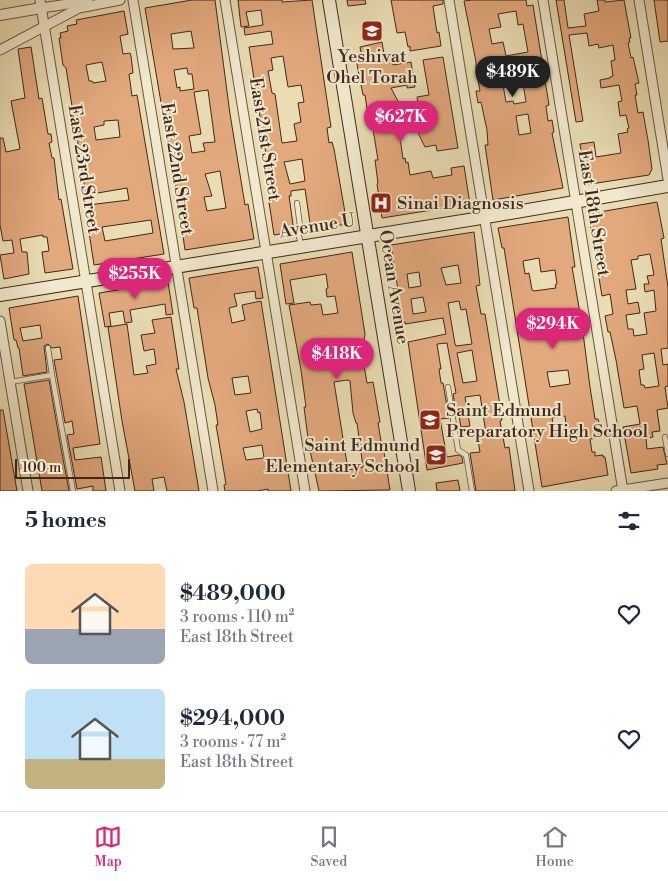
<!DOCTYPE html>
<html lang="en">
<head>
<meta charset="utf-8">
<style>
	body { margin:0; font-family:"Libre Bodoni",serif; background:#f2f2f3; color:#1f2937; height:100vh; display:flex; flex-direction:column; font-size:19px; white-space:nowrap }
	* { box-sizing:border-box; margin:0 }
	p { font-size:16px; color:#747a83 }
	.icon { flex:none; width:28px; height:28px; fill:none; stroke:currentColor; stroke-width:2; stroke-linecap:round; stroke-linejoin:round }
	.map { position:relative; height:491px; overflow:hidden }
	.panel { display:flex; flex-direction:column; background:#fff; flex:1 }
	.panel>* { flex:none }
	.scale { position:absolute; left:15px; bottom:12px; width:115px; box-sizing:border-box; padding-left:5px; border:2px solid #42271e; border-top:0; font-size:14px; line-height:18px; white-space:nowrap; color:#42271e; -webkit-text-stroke:4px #f1e9ce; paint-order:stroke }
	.price { position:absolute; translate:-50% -42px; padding:0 11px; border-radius:18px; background:#db2777; color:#fff; font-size:16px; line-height:32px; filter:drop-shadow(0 1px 2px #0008) }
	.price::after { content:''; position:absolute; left:50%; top:30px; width:15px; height:11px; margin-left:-8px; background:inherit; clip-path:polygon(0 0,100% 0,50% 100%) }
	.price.active { background:#222; color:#fff }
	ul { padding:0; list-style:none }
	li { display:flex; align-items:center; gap:15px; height:125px; padding:0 25px }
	li span { display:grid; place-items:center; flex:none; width:140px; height:100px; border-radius:8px; color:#555 }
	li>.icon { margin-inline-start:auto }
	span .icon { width:60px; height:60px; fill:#fffc; stroke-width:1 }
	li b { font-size:21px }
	h2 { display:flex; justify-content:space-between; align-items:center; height:60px; padding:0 25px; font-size:21px }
	.menu { display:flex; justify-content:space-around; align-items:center; height:70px; border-top:1px solid #e0e1e3; background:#fff; font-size:14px; color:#747a83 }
	.menu a { display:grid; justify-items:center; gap:2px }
	.menu .active { color:#db2777 }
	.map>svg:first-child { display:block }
	.building { fill:#e2a97d; stroke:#42271e; fill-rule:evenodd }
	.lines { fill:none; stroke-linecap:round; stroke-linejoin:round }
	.service-casing { stroke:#6c5444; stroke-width:6 }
	.minor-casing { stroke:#6c5444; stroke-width:11 }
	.tertiary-casing { stroke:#6c5444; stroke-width:12 }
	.secondary-casing { stroke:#42271e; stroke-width:14 }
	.service { stroke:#f1e9ce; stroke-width:4.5 }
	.minor { stroke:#f1e9ce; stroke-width:9 }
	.tertiary { stroke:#f1e9ce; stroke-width:10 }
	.secondary { stroke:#f1e9ce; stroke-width:12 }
	.labels { text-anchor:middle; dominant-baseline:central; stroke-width:4; stroke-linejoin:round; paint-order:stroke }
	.poi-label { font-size:18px; fill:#42271e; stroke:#f1e9ce; text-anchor:start }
	.street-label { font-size:18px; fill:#42271e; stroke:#f1e9ce }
</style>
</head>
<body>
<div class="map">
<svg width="668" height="491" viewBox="0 0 668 491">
	<rect width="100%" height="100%" fill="#eaddb4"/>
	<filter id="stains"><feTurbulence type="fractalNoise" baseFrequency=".004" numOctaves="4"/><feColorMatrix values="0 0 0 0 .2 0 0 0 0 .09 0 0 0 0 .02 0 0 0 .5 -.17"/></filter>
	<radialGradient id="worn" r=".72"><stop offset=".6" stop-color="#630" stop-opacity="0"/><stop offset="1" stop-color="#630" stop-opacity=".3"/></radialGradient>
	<!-- building -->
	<g class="building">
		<path d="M192 0H215L230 114 245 205 248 204 254 239 185 250 170 146 167 138 145 8ZM191 31 194 48 173 49 171 34ZM187 68 188 74H192L194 89 180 91V87L177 88 174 70ZM208 90 215 142 203 143 205 151 192 153 189 136 201 134 194 92ZM220 171 226 208 207 211 204 197 212 196 205 174Z"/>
		<path d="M238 0H282V2L312 0 331 127 327 128 329 143 332 142 334 149 347 224 311 230 305 189 291 191V196H289L294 232 274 235 269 202 273 201 272 193 249 47 273 44 271 31 245 35 244 28 263 25 261 10 246 12 249 26 241 27ZM283 56 288 87 301 85 304 102 298 103 301 122 294 124 297 141 282 143 275 94 272 93 268 71 273 70 271 58ZM302 159 305 181 290 184 284 162Z"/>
		<polygon points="347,0 365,0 366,4 348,6"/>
		<polygon points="391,0 443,0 443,4 433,6 437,33 439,32 441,46 410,51 410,46 408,47 405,32 397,33"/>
		<path d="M472 0H526L527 6 533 5 549 105 546 106 548 121 552 120 554 132 552 133 563 188 493 200 485 145H488L487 130 481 102 478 103 476 91H480L476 68V62L464 1ZM516 11 518 25 523 24 528 52 506 56 503 42 492 44 489 29 501 27 498 14ZM524 63 526 76 522 77 526 102 514 104 513 101 506 102 503 85 510 84 506 66ZM528 114 531 133 519 135 516 116Z"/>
		<polygon points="556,0 564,0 568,28 586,26 584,14 599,11 597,0 605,0 605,2 624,0 631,38 629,38 630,42 628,43 631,58 633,57 639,83 635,84 637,95 635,95 638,113 643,112 648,140 652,169 649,175 584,185 579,151 581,151 580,144 594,142 596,157 621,153 618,134 628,132 627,129 629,128 626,115 620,116 618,102 622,101 619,85 601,88 600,80 610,78 610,77 613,76 611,61 615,60 613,45 599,48 598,44 589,46 587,33 569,35 583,121 576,122"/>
		<polygon points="654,0 668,0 668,41 660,42"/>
		<path d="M124 11 128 34 120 36 123 54 130 53 131 56 133 73 129 74 132 96 137 95 164 254 94 265 89 232H92L88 205 129 200 127 188 86 195 66 68 63 65 59 38H61L60 33 68 31 67 26 77 24 76 20ZM102 62 106 81 93 83 92 81H89L86 65ZM118 120 120 137 96 140 94 127 104 125V121ZM151 220 153 233 105 241 102 227Z"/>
		<polygon points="382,42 384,54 391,53 393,65 411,62 415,87 407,88 407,85 391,88 401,107 396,108 403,159 405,158 406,163 408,162 410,175 431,171 433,178 452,175 451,168 464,166 470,204 382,218 377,184 378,183 375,160 378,160 373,129 370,129 365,95 363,95 356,59 362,58 360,47"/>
		<polygon points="31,47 39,99 42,98 48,134 51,134 52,142 49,143 52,158 54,158 59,200 61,199 73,269 45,273 42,252 49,251 47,237 43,237 43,235 20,239 22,252 27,252 29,274 4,279 0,255 14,253 12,240 3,241 0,225 0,138 3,138 6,152 20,149 11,101 25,98 18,49"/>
		<polygon points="443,57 458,148 437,151 436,145 425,147 419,135 418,127 422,127 417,97 429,95 423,60"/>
		<path d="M657 202 664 238 661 239 668 287V348L661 349 663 365 668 364V386L665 387 668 408 657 410 660 431 652 432 653 437 646 438 647 449 663 447 667 464 657 465 658 469 631 473 623 427 640 424 637 406 624 408 616 360 610 332H608L605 316 613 314 610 294 602 296 599 278 602 277 597 247H594L588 214ZM650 254 654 275 647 276 649 284H644L645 292 654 290 656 311 644 313 647 334 634 336 633 329H628L626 315 640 313 638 302 628 304 626 290 636 289 631 260 638 259V256ZM654 353 659 386 645 388 644 385H641L639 370 644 369 642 355Z"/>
		<path d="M568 217 575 267H572L582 325 590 387 595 419H598L600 426H597L599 438 590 439 592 452H595V456L603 455V457H605L608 475 542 487 504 248H502L498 228ZM539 258 541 272 555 270 557 284 555 285 556 288 534 291 532 290 529 273 525 274 523 261ZM568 370 570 384 550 387 547 372ZM565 416 567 433 555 435 552 418Z"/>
		<path d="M474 232 480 285 476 286 481 314H485L500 405 502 420 500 421 505 448 509 447 515 491H476L470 453 480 452 477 435 486 433 480 395 465 397 470 426 461 427 459 416 457 417 453 394 456 393 447 343 437 344 441 369H439L441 383H443L449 418 440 419 447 457 459 455 462 457 463 463 427 470 408 342 446 334 443 318 405 324V322H401L400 316H402L391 245ZM458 265 461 283 446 285 441 268ZM419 272 421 286 409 288 407 274ZM423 297 426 312 413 314 411 299ZM459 301 461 310 466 309 472 344 456 346 455 344 448 303ZM472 350 477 381 463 383 457 353Z"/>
		<path d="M352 252 365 334 364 340 360 341 367 383 373 382 380 422 378 423 382 447 383 446 390 490 319 491 309 446 304 407H306L301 370 289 305 310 302 311 305 321 304 323 315 338 313 335 296 327 297 326 289 328 288 326 274 290 280 294 303 286 304 280 264ZM347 380 350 381 353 413 356 423H357L363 467 348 470 334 382Z"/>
		<path d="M258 267 263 298 256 299 255 291 234 294 237 306 229 308 232 323 245 320 242 305 261 301 291 491H268V489L257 491H225L224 485 226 484 216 425H218L215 405 208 378 197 308H194L189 278ZM248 376 251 393 235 395 232 378ZM257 409 258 413 260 412 262 429 250 432 246 411ZM262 445 264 458 246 460 243 448Z"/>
		<polygon points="168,282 173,314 166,315 165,304 130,310 132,322 125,323 123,311 109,313 111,326 105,327 99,293"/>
		<path d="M78 296 100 444 73 448 75 460 101 457 106 491H93V486L77 489 67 435 74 434 72 421 65 423 54 360 62 359 60 347 52 348 48 344 44 346 47 372 23 376 19 348H18L16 340H14L9 308ZM40 325 42 338 23 341 20 328Z"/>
		<polygon points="171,317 179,369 176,369 184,402 199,491 167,491 164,477 152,479 154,491 135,491 122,421 108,327 127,324 134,375 148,373 146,366 156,364 154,349 144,351 141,335 155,333 152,320"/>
		<polygon points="49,380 59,437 69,491 42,491 24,384"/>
		<polygon points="0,410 3,410 17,491 0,491"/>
		<polygon points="458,480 460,491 437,491 436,483"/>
	</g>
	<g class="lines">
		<!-- service casing -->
		<g class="service-casing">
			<g id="service">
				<polyline points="297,203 300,226 298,232 301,245"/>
				<polyline points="48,348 52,375"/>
				<polyline points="10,382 52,375 73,491"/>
				<polyline points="448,387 458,450 466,455 472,491"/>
				<polyline points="665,437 668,454"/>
			</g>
		</g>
		<!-- minor casing -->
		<g class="minor-casing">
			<g id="minor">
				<polyline points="40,0 120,491"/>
				<polyline points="133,0 213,491"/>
				<polyline points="225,0 305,491"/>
				<polyline points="449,0 529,491"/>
				<polyline points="543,0 623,491"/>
				<polyline points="639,0 668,179"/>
				<polyline points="41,8 88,1"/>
				<polyline points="0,50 79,8 120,0"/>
				<polyline points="0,321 28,491"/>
				<polyline points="616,491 668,483"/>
			</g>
		</g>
		<!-- tertiary casing -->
		<g class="tertiary-casing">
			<polyline id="tertiary" points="0,15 41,8"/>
		</g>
		<!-- secondary casing -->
		<g class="secondary-casing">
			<g id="secondary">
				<polyline points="329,0 409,491"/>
				<polyline points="0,295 475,219 668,186"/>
			</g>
		</g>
		<!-- service -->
		<use href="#service" class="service"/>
		<!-- minor -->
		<use href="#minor" class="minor"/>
		<!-- tertiary -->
		<use href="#tertiary" class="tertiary"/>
		<!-- secondary -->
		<use href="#secondary" class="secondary"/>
	</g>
	<!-- icons -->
	<defs>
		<g id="school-square" transform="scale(1.125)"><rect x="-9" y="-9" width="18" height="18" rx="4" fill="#8f2418" stroke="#f1e9ce"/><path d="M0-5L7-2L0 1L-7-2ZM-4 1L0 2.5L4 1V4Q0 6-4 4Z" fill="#fff"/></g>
		<g id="hospital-square" transform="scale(1.125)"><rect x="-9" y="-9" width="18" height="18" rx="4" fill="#8f2418" stroke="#f1e9ce"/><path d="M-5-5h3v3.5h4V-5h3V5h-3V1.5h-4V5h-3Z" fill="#fff"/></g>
	</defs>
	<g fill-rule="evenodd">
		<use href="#school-square" x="372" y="31"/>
		<use href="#hospital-square" x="381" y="203"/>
		<use href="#school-square" x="430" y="420"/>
		<use href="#school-square" x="436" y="455"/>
	</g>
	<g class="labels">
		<!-- poi labels -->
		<g class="poi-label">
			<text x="372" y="56" text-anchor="middle">Yeshivat<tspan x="372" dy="21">Ohel Torah</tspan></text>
			<text x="397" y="203">Sinai Diagnosis</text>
			<text x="446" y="410">Saint Edmund<tspan x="446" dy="21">Preparatory High School</tspan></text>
			<text x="420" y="445" text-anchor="end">Saint Edmund<tspan x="420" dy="21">Elementary School</tspan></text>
		</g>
		<!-- street labels -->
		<g class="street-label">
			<text transform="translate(265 139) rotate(81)">East 21st Street</text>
			<text transform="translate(84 169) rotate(81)">East 23rd Street</text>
			<text transform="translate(177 169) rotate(81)">East 22nd Street</text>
			<text transform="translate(594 213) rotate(81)">East 18th Street</text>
			<text transform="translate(317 226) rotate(-9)">Avenue U</text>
			<text transform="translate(394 287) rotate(81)">Ocean Avenue</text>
		</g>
	</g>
	<rect width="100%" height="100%" filter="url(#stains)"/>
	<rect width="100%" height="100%" fill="url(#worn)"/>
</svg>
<div class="scale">100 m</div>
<b class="price active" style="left:513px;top:98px">$489K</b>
<b class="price" style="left:401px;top:143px">$627K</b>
<b class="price" style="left:135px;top:300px">$255K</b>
<b class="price" style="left:553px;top:350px">$294K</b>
<b class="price" style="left:337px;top:380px">$418K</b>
</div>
<section class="panel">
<h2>5 homes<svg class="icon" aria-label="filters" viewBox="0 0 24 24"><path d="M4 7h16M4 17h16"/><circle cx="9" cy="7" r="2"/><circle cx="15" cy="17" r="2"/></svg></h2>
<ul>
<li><span style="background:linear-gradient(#ffd9b3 65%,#9aa5b1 0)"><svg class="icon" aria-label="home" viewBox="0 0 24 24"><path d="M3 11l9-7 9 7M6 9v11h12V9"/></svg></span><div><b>$489,000</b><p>3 rooms · 110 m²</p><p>East 18th Street</p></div><svg class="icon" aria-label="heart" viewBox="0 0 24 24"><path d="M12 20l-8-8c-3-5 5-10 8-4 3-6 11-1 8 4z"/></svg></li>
<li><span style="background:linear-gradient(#bfe0f5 70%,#c2b280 0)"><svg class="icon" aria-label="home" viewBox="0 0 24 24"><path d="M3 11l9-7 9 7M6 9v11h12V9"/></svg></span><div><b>$294,000</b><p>3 rooms · 77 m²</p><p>East 18th Street</p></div><svg class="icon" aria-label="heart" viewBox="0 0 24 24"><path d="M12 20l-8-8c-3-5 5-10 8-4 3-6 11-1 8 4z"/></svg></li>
</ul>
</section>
<nav class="menu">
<a class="active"><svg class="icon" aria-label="map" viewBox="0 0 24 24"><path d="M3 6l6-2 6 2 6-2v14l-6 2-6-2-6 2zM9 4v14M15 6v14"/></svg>Map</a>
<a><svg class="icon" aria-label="saved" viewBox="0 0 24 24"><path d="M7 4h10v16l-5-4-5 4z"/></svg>Saved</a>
<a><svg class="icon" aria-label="home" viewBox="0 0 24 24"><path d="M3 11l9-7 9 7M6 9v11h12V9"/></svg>Home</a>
</nav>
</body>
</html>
